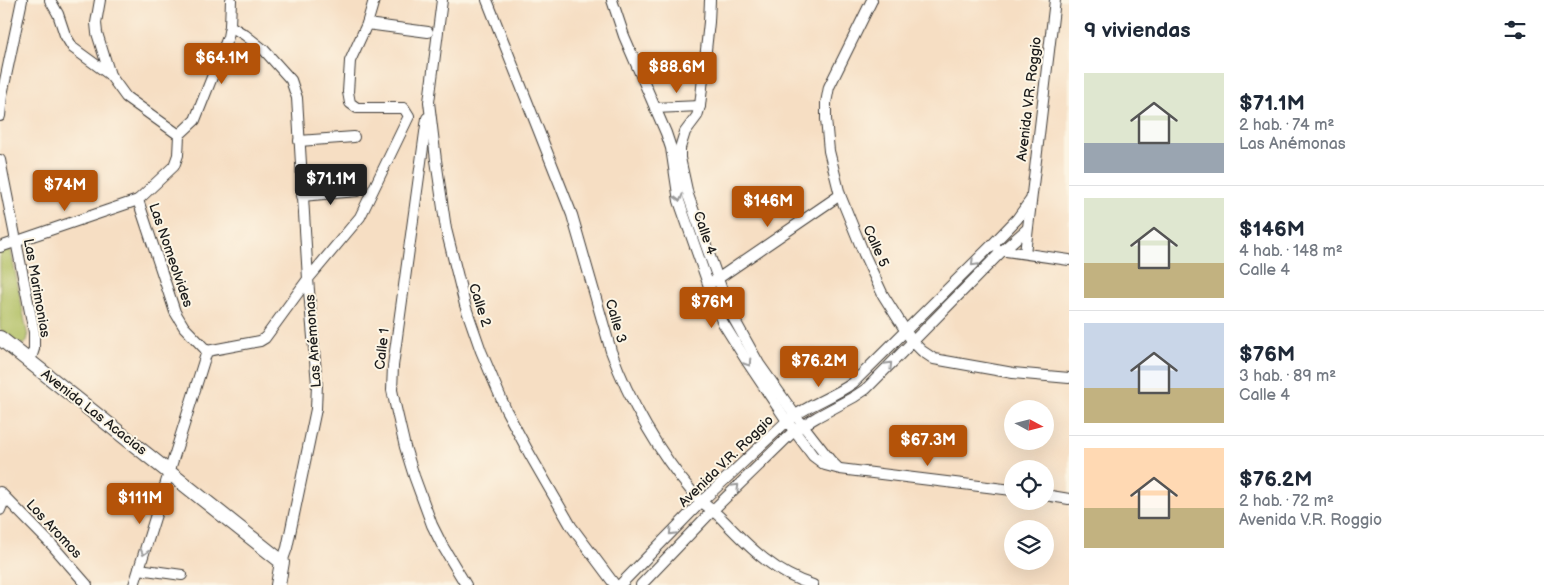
<!DOCTYPE html>
<html lang="es">
<head>
<meta charset="utf-8">
<style>
	body { margin:0; font-family:"Balsamiq Sans",sans-serif; background:#f6f6f7; color:#1f2937; height:100vh; display:flex; flex-direction:column; font-size:19px; white-space:nowrap }
	* { box-sizing:border-box; margin:0 }
	p { font-size:16px; color:#747a83 }
	.icon { flex:none; width:28px; height:28px; fill:none; stroke:currentColor; stroke-width:2; stroke-linecap:round; stroke-linejoin:round }
	.map { position:relative; flex:1; overflow:hidden }
	.side { display:flex; flex-direction:column; background:#fff; width:475px }
	.side>* { flex:none }
	.needle { width:32px; rotate:97deg }
	.tools { position:absolute; left:1004px; top:400px; display:grid; gap:10px }
	.tools a { display:grid; place-items:center; width:50px; height:50px; border-radius:50%; background:#fff; box-shadow:0 5px 20px #0002; font-size:25px }
	.price { position:absolute; translate:-50% -42px; padding:0 11px; border-radius:5px; background:#b45309; color:#fff; font-size:16px; line-height:32px; filter:drop-shadow(0 1px 2px #0008) }
	.price::after { content:''; position:absolute; left:50%; top:30px; width:15px; height:11px; margin-left:-8px; background:inherit; clip-path:polygon(0 0,100% 0,50% 100%) }
	.price.on { background:#222; color:#fff }
	ul { padding:0; list-style:none }
	li { display:flex; align-items:center; gap:15px; height:125px; padding:0 15px }
	li+li { border-top:1px solid #e0e1e3 }
	li span { display:grid; place-items:center; flex:none; width:140px; height:100px; border-radius:0px; color:#555 }
	li>.icon { margin-inline-start:auto }
	span .icon { width:60px; height:60px; fill:#fffc; stroke-width:1 }
	li b { font-size:21px }
	h2 { display:flex; justify-content:space-between; align-items:center; height:60px; padding:0 15px; font-size:21px }
	main { display:flex; flex:1; min-height:0 }
	.map>svg:first-child { display:block }
	.green { fill:#afbe61; stroke:#666d3e }
	.lines { fill:none; stroke-linecap:round; stroke-linejoin:round }
	.street-casing { stroke:#3d3935; stroke-width:12 }
	.secondary-casing { stroke:#3d3935; stroke-width:16 }
	.street { stroke:#fff; stroke-width:10 }
	.secondary { stroke:#fff; stroke-width:14 }
	.oneway { stroke:#999 }
	.labels { text-anchor:middle; dominant-baseline:central; stroke-width:4; stroke-linejoin:round; paint-order:stroke }
	.street-label { font-size:14px; fill:#1c1c1c; stroke:#fcf5e5 }
</style>
</head>
<body>
<main>
<div class="map">
<svg width="1069" height="585" viewBox="0 0 1069 585">
	<rect width="100%" height="100%" fill="#fcf5e5"/>
	<filter id="ink" filterUnits="userSpaceOnUse"><feTurbulence type="fractalNoise" baseFrequency=".02" numOctaves="2"/><feDisplacementMap in="SourceGraphic" scale="10" xChannelSelector="R" yChannelSelector="G"/><feConvolveMatrix kernelMatrix="1 2 1 2 8 2 1 2 1" color-interpolation-filters="sRGB"/></filter>
	<filter id="wash" filterUnits="userSpaceOnUse"><feTurbulence type="fractalNoise" baseFrequency=".0096" numOctaves="4" result="noise"/><feDisplacementMap in="SourceGraphic" scale="20" xChannelSelector="R" yChannelSelector="G"/><feGaussianBlur stdDeviation="1.12" result="paint"/><feColorMatrix in="noise" values="0 0 0 0 0 0 0 0 0 0 0 0 0 0 0 0 0 1.4 0 .05"/><feComposite in="paint" operator="in"/></filter>
	<g filter="url(#wash)">
		<rect width="100%" height="100%" fill="#f6dec3"/>
		<!-- green -->
		<polygon class="green" points="7,249 11,251 28,337 27,341 24,345 14,340 0,329 0,252"/>
	</g>
	<g filter="url(#ink)">
		<g class="lines">
			<!-- street casing -->
			<g class="street-casing">
				<g id="street">
					<polyline points="50,0 58,14 65,35 73,48 110,75"/>
					<polyline points="100,0 96,23 97,33 110,75 126,97 179,135"/>
					<polyline points="442,0 429,102 436,160 446,229 465,305 481,351 506,410 529,453 571,526 615,585"/>
					<path d="M487 0 572 215 611 351C629 401 659 453 693 493 702 504 715 511 724 521 750 548 776 574 813 585"/>
					<polyline points="612,0 624,36 666,133 671,148 679,201 718,312 723,323 748,363 787,421 813,456 825,465 840,469 1012,490"/>
					<polyline points="710,0 709,22 700,106 697,116 685,132 680,148 680,158 688,195 723,293 734,319 759,364 795,415 830,460 838,468"/>
					<polyline points="872,0 829,87 826,103 826,119 829,151 840,195 864,254 883,295 912,341 922,351 934,359 1013,373 1069,378"/>
					<polyline points="367,24 428,32"/>
					<polyline points="655,108 700,106"/>
					<polyline points="0,116 2,95 22,0"/>
					<polyline points="427,118 393,366 392,390 395,404 405,447 414,476 432,525 442,545 466,585"/>
					<polyline points="299,141 354,137"/>
					<polyline points="0,160 34,332 34,349 30,361"/>
					<polyline points="302,196 357,191"/>
					<polyline points="0,247 138,200"/>
					<polyline points="999,250 1069,260"/>
					<polyline points="1025,253 1055,0"/>
					<polyline points="713,282 840,195"/>
					<polyline points="207,351 260,341 265,338 308,279 297,98 291,80 264,50 245,35 230,26"/>
					<polyline points="0,492 52,545 87,585"/>
					<polyline points="1045,495 1069,499"/>
					<polyline points="0,510 5,498"/>
					<polyline points="282,562 287,548 316,409 317,384 308,279 360,217 409,116 404,108 357,108 350,103 348,92 350,61 367,24 374,0"/>
					<polyline points="139,569 182,575"/>
					<polyline points="134,585 207,351 184,327 175,312 138,200 174,166 178,155 179,135 195,120 228,37 230,26 231,0"/>
					<path d="M620 585 701 502 787 421C807 405 832 398 853 383L992 245 1017 219 1030 201"/>
					<polyline points="641,585 712,511 795,430 817,417 854,397 866,389 1002,251 1027,229"/>
				</g>
			</g>
			<!-- secondary casing -->
			<g class="secondary-casing">
				<polyline id="secondary" points="0,338 282,562 278,585"/>
			</g>
			<!-- street -->
			<use href="#street" class="street"/>
			<!-- secondary -->
			<use href="#secondary" class="secondary"/>
		</g>
		<!-- one-way arrows -->
		<defs><path id="oneway-chevron" d="M-2-3.5L2.5 0L-2 3.5" fill="none" stroke-width="1.6" stroke-linecap="round" stroke-linejoin="round" transform="scale(1.25)"/></defs>
		<g class="oneway">
			<use href="#oneway-chevron" transform="translate(679 198) rotate(74)"/>
			<use href="#oneway-chevron" transform="translate(974 263) rotate(135)"/>
			<use href="#oneway-chevron" transform="translate(748 363) rotate(57)"/>
			<use href="#oneway-chevron" transform="translate(889 365) rotate(-46)"/>
			<use href="#oneway-chevron" transform="translate(736 487) rotate(-45)"/>
			<use href="#oneway-chevron" transform="translate(672 532) rotate(134)"/>
			<use href="#oneway-chevron" transform="translate(144 552) rotate(107)"/>
		</g>
	</g>
	<g class="labels">
		<!-- street labels -->
		<g class="street-label">
			<text transform="translate(1029 99) rotate(-83)">Avenida V.R. Roggio</text>
			<text transform="translate(705 233) rotate(71)">Calle 4</text>
			<text transform="translate(876 246) rotate(66)">Calle 5</text>
			<text transform="translate(171 255) rotate(71)">Las Nomeolvides</text>
			<text transform="translate(37 288) rotate(80)">Las Marimonias</text>
			<text transform="translate(480 305) rotate(72)">Calle 2</text>
			<text transform="translate(616 321) rotate(74)">Calle 3</text>
			<text transform="translate(313 341) rotate(-94)">Las Anémonas</text>
			<text transform="translate(382 349) rotate(-83)">Calle 1</text>
			<text transform="translate(94 412) rotate(38)">Avenida Las Acacias</text>
			<text transform="translate(726 461) rotate(-44)">Avenida V.R. Roggio</text>
			<text transform="translate(54 529) rotate(47)">Los Aromos</text>
		</g>
	</g>
</svg>
<div class="tools">
<a><svg class="needle" viewBox="-14 -14 28 28"><path d="M0-13l5 13h-10z" fill="#e53935"/><path d="M0 13l5-13h-10z" fill="#747a83"/></svg></a>
<a><svg class="icon" aria-label="locate" viewBox="0 0 24 24"><circle cx="12" cy="12" r="6"/><path d="M12 2v4M12 18v4M2 12h4M18 12h4"/></svg></a>
<a><svg class="icon" aria-label="layers" viewBox="0 0 24 24"><path d="M12 4l9 5-9 5-9-5zM3 14l9 5 9-5"/></svg></a>
</div>
<b class="price" style="left:222px;top:85px">$64.1M</b>
<b class="price" style="left:677px;top:94px">$88.6M</b>
<b class="price on" style="left:331px;top:206px">$71.1M</b>
<b class="price" style="left:65px;top:212px">$74M</b>
<b class="price" style="left:768px;top:228px">$146M</b>
<b class="price" style="left:712px;top:329px">$76M</b>
<b class="price" style="left:819px;top:388px">$76.2M</b>
<b class="price" style="left:928px;top:467px">$67.3M</b>
<b class="price" style="left:140px;top:525px">$111M</b>
</div>
<section class="side">
<h2>9 viviendas<svg class="icon" aria-label="filters" viewBox="0 0 24 24"><path d="M4 7h16M4 17h16"/><circle cx="9" cy="7" r="2"/><circle cx="15" cy="17" r="2"/></svg></h2>
<ul>
<li><span style="background:linear-gradient(#dfe7d0 70%,#9aa5b1 0)"><svg class="icon" aria-label="home" viewBox="0 0 24 24"><path d="M3 11l9-7 9 7M6 9v11h12V9"/></svg></span><div><b>$71.1M</b><p>2 hab. · 74 m²</p><p>Las Anémonas</p></div></li>
<li><span style="background:linear-gradient(#dfe7d0 65%,#c2b280 0)"><svg class="icon" aria-label="home" viewBox="0 0 24 24"><path d="M3 11l9-7 9 7M6 9v11h12V9"/></svg></span><div><b>$146M</b><p>4 hab. · 148 m²</p><p>Calle 4</p></div></li>
<li><span style="background:linear-gradient(#c9d6e8 65%,#c2b280 0)"><svg class="icon" aria-label="home" viewBox="0 0 24 24"><path d="M3 11l9-7 9 7M6 9v11h12V9"/></svg></span><div><b>$76M</b><p>3 hab. · 89 m²</p><p>Calle 4</p></div></li>
<li><span style="background:linear-gradient(#ffd9b3 60%,#c2b280 0)"><svg class="icon" aria-label="home" viewBox="0 0 24 24"><path d="M3 11l9-7 9 7M6 9v11h12V9"/></svg></span><div><b>$76.2M</b><p>2 hab. · 72 m²</p><p>Avenida V.R. Roggio</p></div></li>
</ul>
</section>
</main>
</body>
</html>
